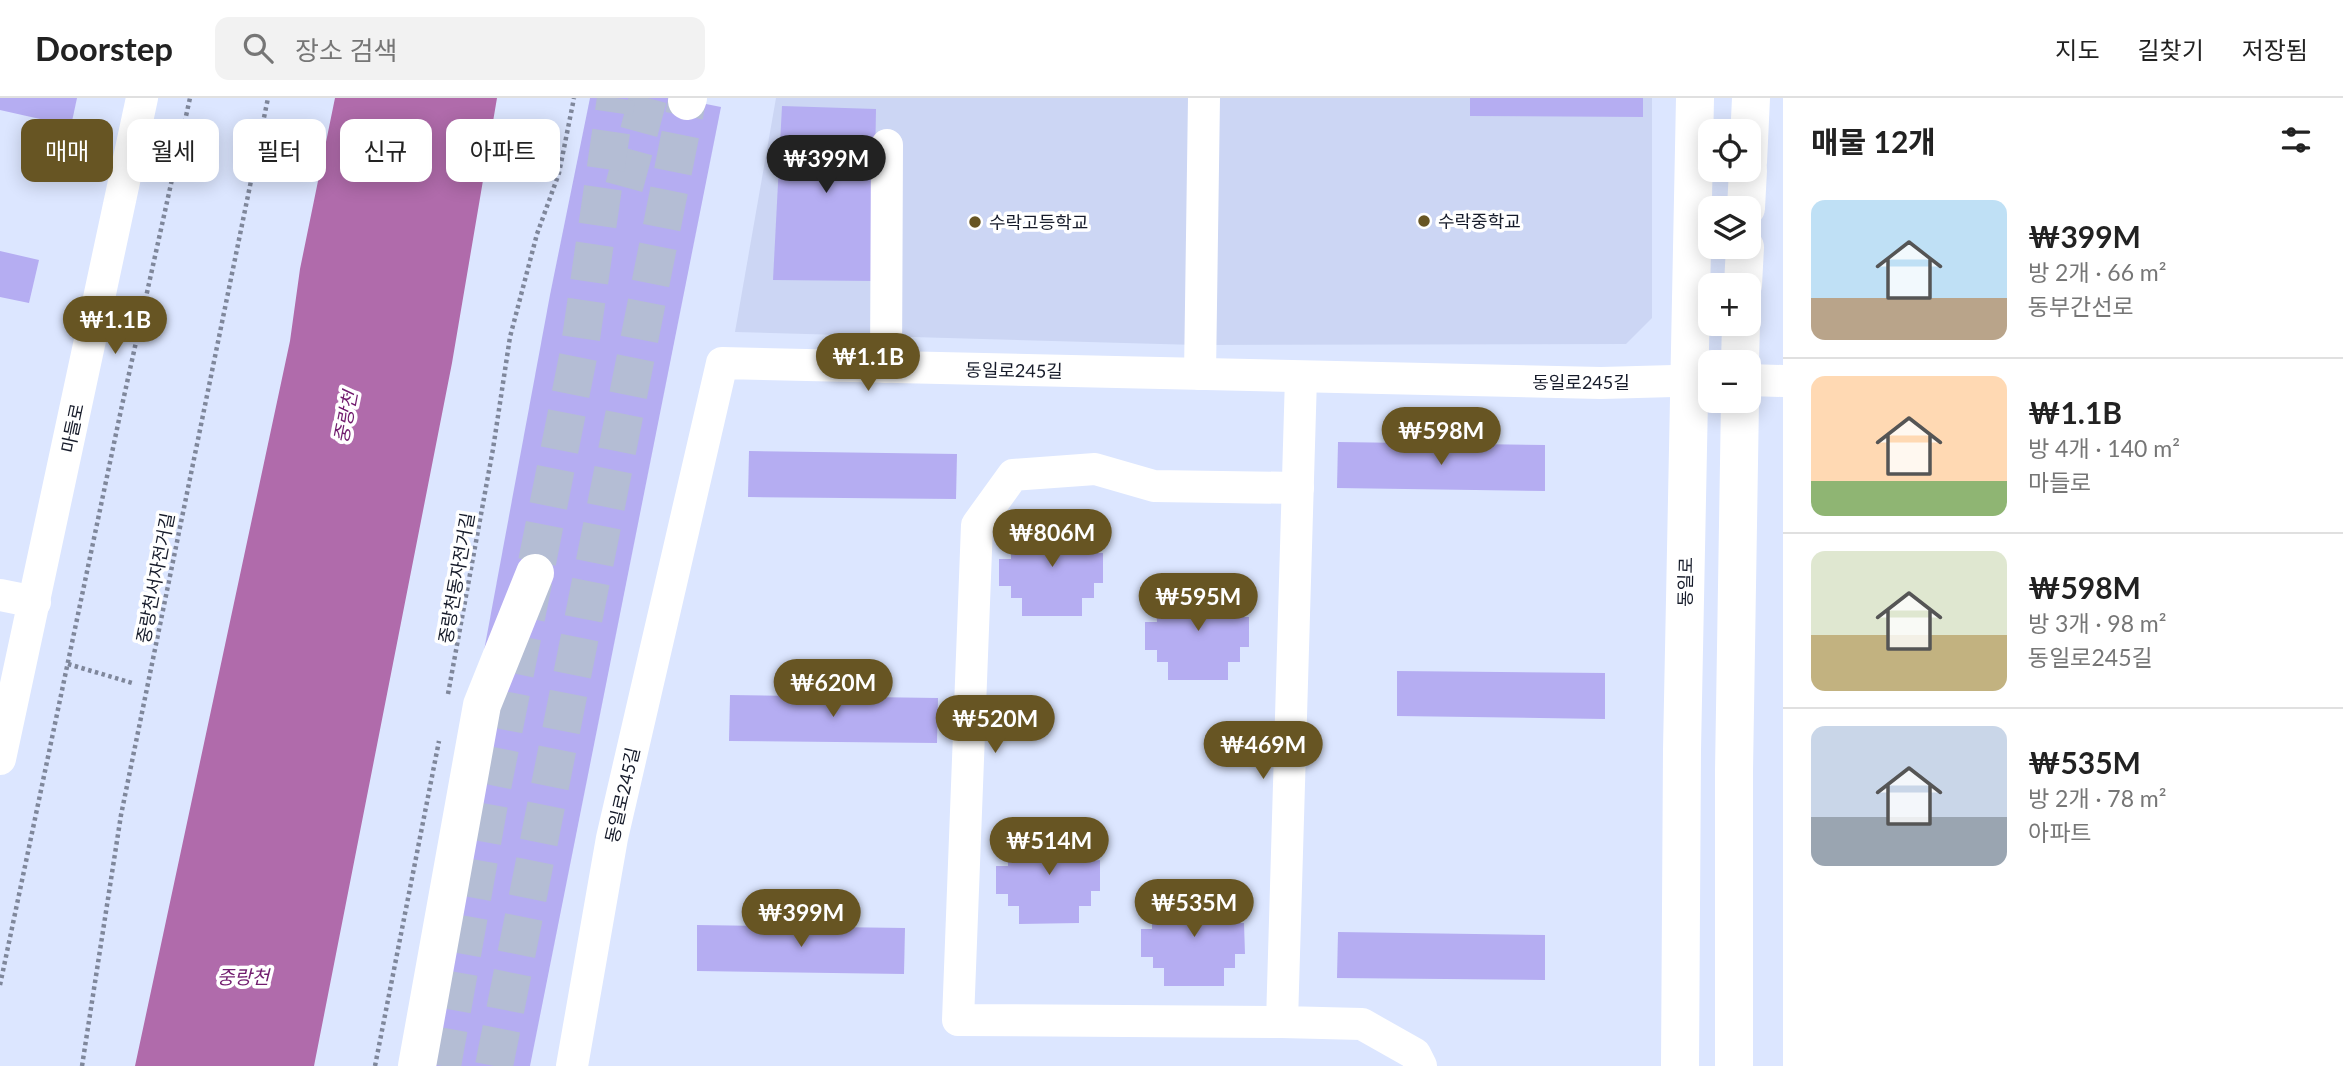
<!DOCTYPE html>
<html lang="ko">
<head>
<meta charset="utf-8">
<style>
	body { margin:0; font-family:Lato,"Noto Sans KR",sans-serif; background:#f2f2f2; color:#222; height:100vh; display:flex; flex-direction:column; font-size:26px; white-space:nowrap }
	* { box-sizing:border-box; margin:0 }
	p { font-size:23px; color:#767676 }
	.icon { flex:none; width:38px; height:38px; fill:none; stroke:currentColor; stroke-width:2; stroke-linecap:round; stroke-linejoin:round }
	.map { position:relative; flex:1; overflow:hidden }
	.panel { display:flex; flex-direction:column; background:#fff; width:560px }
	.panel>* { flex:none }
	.hud { position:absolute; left:21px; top:21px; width:665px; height:63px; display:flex; gap:14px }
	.fabs { position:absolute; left:1698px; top:21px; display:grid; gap:14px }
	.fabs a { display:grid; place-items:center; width:63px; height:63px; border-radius:14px; background:#fff; box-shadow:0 4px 18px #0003; font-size:35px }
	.price { position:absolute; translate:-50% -60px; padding:0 16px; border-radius:24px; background:#675523; color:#fff; font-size:23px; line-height:46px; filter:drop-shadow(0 2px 4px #0008) }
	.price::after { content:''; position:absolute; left:50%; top:42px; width:21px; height:16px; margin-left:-10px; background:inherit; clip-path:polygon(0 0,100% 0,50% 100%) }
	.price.on { background:#222; color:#fff }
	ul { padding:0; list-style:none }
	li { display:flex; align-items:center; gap:21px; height:175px; padding:0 28px }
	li+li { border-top:2px solid #e0e0e0 }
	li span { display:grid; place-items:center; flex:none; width:196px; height:140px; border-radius:14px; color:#555 }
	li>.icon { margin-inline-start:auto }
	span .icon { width:84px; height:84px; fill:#fffc; stroke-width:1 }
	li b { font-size:30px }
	h2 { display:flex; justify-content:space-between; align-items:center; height:84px; padding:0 28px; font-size:30px }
	.tag { padding:0 24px; border-radius:14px; background:#fff; box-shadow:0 4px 18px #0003; font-size:24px; line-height:63px }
	.tag.on { background:#675523; color:#fff }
	header { display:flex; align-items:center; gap:42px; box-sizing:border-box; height:98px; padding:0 35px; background:#fff; border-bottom:2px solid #e0e0e0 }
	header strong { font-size:33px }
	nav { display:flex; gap:38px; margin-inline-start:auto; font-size:24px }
	.search { width:490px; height:63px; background:#f2f2f2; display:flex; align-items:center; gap:18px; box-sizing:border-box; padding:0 24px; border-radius:14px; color:#767676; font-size:26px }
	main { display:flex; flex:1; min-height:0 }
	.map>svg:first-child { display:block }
	.built { fill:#ccd6f4 }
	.water { fill:#b06bab }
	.building { fill:#b5adf2 }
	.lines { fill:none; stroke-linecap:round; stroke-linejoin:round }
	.highway-tunnel { stroke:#b4bdd4; stroke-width:38; stroke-dasharray:38 19; stroke-linecap:butt }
	.path { stroke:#7f879b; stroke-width:4.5; stroke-dasharray:3.5 3.5; stroke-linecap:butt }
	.minor { stroke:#fff; stroke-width:32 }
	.major { stroke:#fff; stroke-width:38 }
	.highway { stroke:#fff; stroke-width:38 }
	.poi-dot { fill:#675523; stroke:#fff; stroke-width:2.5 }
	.labels { text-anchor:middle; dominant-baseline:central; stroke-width:7; stroke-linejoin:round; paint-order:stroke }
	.poi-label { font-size:18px; fill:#161b2a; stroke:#fff; text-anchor:start }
	.street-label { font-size:18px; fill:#161b2a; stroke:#fff }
	.water-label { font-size:19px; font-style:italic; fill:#711c6e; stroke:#fff }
</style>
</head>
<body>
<header>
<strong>Doorstep</strong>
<div class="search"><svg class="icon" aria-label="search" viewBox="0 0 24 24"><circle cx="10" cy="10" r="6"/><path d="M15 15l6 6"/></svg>장소 검색</div>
<nav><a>지도</a><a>길찾기</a><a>저장됨</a></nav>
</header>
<main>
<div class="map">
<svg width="1783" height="968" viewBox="0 0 1783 968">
	<rect width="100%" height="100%" fill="#dce6ff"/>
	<!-- built -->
	<polygon class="built" points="776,0 1652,0 1652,220 1626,246 1197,247 735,234"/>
	<!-- water -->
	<polygon class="water" points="335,0 497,0 452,265 314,968 135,968 290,243 300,171"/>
	<!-- building -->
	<g class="building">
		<polygon points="0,0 77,0 71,28 0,12"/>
		<polygon points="590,0 676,0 721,9 530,968 407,968 550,197"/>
		<polygon points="1470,0 1643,0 1643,19 1470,18"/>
		<polygon points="782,8 876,11 873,183 773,182"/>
		<polygon points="0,153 39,162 29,205 0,199"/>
		<polygon points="1338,344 1545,347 1545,393 1337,390"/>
		<polygon points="749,353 957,356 956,401 748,399"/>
		<polygon points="1022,425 1086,425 1086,442 1094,442 1094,455 1103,455 1103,485 1094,485 1094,500 1082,500 1082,518 1022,518 1022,500 1011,500 1011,488 999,488 999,461 1011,461 1011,438 1022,438"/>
		<polygon points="1168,489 1232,489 1232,506 1240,506 1240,519 1249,519 1249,549 1240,549 1240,564 1228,564 1228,582 1168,582 1168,564 1157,564 1157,552 1145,552 1145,524 1157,524 1156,502 1168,502"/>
		<polygon points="1397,573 1605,575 1605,621 1397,618"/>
		<polygon points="730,597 938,600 937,645 729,643"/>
		<polygon points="1083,732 1083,750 1091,750 1091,763 1100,762 1100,793 1091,793 1091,808 1079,808 1079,825 1019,826 1019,808 1008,808 1008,796 996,796 996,768 1008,768 1008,745 1019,745 1019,733"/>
		<polygon points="1164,795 1227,795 1227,812 1236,812 1236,825 1244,825 1245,856 1235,856 1235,870 1224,870 1224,888 1164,888 1164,870 1153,870 1153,859 1141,859 1141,831 1152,831 1152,808 1164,808"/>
		<polygon points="697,827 905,830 904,876 697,873"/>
		<polygon points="1338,834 1545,837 1545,882 1337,880"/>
	</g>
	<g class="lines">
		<!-- highway-tunnel -->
		<g class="highway-tunnel">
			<polyline points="624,89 648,0"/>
			<polyline points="442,968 490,700 579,254 616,0"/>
			<polyline points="494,968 687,3"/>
		</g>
		<!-- path -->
		<g class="path">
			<polyline points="68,566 132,585"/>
			<polyline points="448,596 493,351 510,239 537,136 559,75 574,0"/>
			<polyline points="0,887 121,312 190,0"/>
			<polyline points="82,968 121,717 268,0"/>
			<polyline points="375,968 439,643"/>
		</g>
		<!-- minor -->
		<g class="minor">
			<polyline points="886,269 887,47"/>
			<polyline points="1200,276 1204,0"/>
			<polyline points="1301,279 1282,924 1362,926 1415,956 1421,968"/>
			<polyline points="1748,282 1783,283"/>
			<polyline points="0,497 35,504"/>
			<polyline points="0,661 142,0"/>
			<polyline points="1282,924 958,922 977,427 1013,377 1095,371 1154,388 1298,390"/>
			<polyline points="572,968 612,740 722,265 1601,285 1710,282"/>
		</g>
		<!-- major -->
		<g class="major">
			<polyline points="1748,64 1751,0"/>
			<polyline points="1746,110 1748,72"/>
			<polyline points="1743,187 1745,149"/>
			<polyline points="1740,264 1741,226"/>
			<polyline points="1680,968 1682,652 1695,0"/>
			<polyline points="1734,968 1734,673 1740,303"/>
		</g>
		<!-- highway -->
		<g class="highway">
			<polyline points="687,3 688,0"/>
			<polyline points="417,968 482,607 535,475"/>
		</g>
	</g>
	<!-- markers -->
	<g class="poi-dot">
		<circle cx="1424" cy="123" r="7"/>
		<circle cx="975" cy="124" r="7"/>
	</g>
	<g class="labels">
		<!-- poi labels -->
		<g class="poi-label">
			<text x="1438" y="123">수락중학교</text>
			<text x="989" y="124">수락고등학교</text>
		</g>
		<!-- street labels -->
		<g class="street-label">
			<text transform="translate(1014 272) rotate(1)">동일로245길</text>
			<text x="1581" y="284">동일로245길</text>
			<text transform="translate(72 330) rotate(-78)">마들로</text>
			<text transform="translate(155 480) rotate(-79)">중랑천서자전거길</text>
			<text transform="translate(456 480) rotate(-80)">중랑천동자전거길</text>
			<text transform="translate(1685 484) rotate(-89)">동일로</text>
			<text transform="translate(622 697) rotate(-77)">동일로245길</text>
		</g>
		<!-- water labels -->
		<g class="water-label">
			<text transform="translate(345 319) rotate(-79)">중랑천</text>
			<text x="243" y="878">중랑천</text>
		</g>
	</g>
</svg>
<div class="fabs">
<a><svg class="icon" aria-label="locate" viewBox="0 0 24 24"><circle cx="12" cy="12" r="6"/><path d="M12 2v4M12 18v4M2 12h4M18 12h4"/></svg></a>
<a><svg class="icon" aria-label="layers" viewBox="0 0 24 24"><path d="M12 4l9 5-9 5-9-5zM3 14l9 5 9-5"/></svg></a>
<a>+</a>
<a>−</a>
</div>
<b class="price on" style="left:826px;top:97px">₩399M</b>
<b class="price" style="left:115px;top:258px">₩1.1B</b>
<b class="price" style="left:868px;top:295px">₩1.1B</b>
<b class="price" style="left:1441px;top:369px">₩598M</b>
<b class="price" style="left:1052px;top:471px">₩806M</b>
<b class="price" style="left:1198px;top:535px">₩595M</b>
<b class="price" style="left:833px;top:621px">₩620M</b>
<b class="price" style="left:995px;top:657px">₩520M</b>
<b class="price" style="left:1263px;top:683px">₩469M</b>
<b class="price" style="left:1049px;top:779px">₩514M</b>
<b class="price" style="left:1194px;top:841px">₩535M</b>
<b class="price" style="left:801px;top:851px">₩399M</b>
<div class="hud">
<a class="tag on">매매</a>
<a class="tag">월세</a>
<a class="tag">필터</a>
<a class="tag">신규</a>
<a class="tag">아파트</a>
</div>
</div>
<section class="panel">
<h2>매물 12개<svg class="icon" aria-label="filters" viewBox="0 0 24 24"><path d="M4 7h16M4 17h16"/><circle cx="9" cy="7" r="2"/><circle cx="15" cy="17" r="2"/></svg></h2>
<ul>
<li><span style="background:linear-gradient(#bfe0f5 70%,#b9a48a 0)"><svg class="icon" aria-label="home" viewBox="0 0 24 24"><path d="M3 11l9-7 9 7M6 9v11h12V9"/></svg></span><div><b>₩399M</b><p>방 2개 · 66 m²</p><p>동부간선로</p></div></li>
<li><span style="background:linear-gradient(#ffd9b3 75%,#8fb573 0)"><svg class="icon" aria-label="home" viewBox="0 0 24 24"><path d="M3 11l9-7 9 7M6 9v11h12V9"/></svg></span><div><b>₩1.1B</b><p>방 4개 · 140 m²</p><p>마들로</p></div></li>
<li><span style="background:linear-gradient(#dfe7d0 60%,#c2b280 0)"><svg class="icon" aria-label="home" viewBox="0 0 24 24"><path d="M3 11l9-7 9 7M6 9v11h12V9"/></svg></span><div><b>₩598M</b><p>방 3개 · 98 m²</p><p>동일로245길</p></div></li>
<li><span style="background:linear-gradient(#c9d6e8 65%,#9aa5b1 0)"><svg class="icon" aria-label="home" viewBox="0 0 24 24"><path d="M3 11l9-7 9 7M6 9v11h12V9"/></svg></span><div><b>₩535M</b><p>방 2개 · 78 m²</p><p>아파트</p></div></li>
</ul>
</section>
</main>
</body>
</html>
